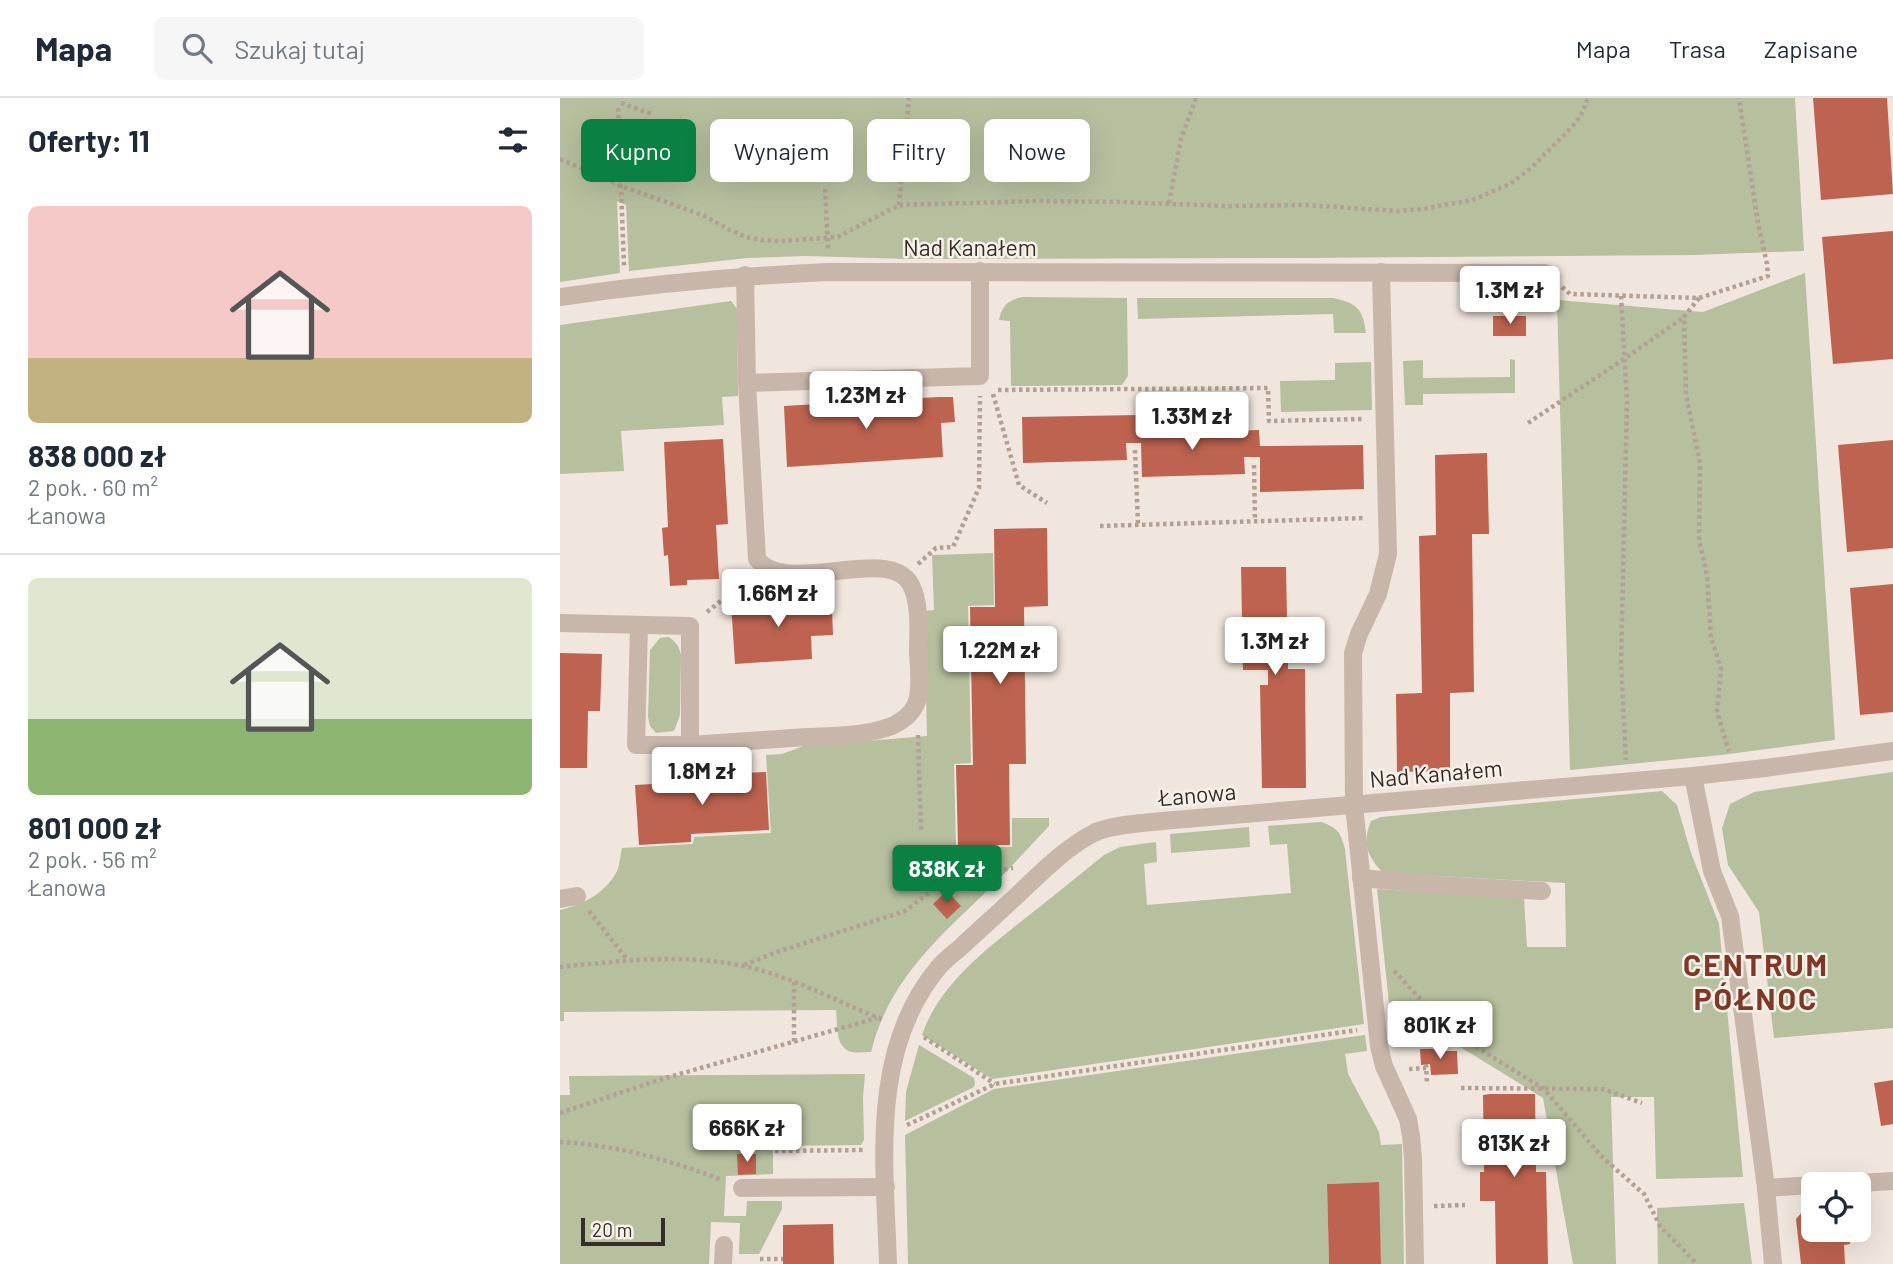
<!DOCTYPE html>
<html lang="pl">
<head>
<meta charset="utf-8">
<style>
	body { margin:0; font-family:Barlow,sans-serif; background:#f6f6f7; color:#1f2937; height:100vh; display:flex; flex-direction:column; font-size:26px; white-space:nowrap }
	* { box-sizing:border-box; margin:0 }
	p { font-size:23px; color:#747a83 }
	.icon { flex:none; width:38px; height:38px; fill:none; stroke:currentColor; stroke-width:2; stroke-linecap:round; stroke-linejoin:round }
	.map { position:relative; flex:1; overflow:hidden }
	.details { display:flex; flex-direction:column; background:#fff; width:560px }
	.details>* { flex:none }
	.hud { position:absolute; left:21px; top:21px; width:665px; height:63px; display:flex; gap:14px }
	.buttons { position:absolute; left:1241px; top:1074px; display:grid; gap:14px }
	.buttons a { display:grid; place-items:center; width:70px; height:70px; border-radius:10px; background:#fff; box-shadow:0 7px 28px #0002; font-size:35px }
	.scale { position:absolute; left:21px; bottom:18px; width:84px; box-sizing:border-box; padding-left:7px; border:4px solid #362c29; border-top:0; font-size:19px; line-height:24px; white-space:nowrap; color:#362c29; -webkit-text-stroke:5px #f8f1e9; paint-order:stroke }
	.price { position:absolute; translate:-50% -60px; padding:0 16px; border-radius:7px; background:#fff; color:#222; font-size:23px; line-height:46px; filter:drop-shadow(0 2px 4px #0008) }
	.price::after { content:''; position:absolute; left:50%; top:42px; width:21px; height:16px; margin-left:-10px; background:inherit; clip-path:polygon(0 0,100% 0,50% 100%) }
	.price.selected { background:#0b8043; color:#fff }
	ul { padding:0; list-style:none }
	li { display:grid; align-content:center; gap:14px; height:371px; padding:0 28px }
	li+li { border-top:2px solid #e0e1e3 }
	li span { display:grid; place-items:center; height:217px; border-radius:10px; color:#555 }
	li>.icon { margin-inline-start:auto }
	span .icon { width:126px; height:126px; fill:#fffc; stroke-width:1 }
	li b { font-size:30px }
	h2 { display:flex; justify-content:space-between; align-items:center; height:84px; padding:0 28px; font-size:30px }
	.tag { padding:0 24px; border-radius:10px; background:#fff; box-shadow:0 7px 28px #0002; font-size:24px; line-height:63px }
	.tag.selected { background:#0b8043; color:#fff }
	header { display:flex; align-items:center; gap:42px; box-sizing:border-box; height:98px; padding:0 35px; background:#fff; border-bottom:2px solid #e0e1e3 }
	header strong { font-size:33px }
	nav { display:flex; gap:38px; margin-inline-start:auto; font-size:24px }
	.search { width:490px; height:63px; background:#f6f6f7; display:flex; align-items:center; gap:18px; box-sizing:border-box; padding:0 24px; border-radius:10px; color:#747a83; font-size:26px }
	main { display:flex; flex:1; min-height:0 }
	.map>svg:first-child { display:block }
	.green { fill:#b6bf9e }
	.building { fill:#bd634f }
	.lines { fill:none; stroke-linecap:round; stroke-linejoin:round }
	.path { stroke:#b3a094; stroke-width:4.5; stroke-dasharray:3.5 3.5; stroke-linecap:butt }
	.minor { stroke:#c8b6aa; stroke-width:18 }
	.labels { text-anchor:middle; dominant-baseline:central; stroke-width:5; stroke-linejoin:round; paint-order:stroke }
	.street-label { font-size:23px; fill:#362c29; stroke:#f8f1e9 }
	.district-label { font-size:30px; font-weight:bold; letter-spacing:2px; fill:#7f3828; stroke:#f8f1e9 }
</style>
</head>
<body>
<header>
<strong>Mapa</strong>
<div class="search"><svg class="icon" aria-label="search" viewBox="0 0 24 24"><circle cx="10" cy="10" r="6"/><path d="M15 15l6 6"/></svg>Szukaj tutaj</div>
<nav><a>Mapa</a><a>Trasa</a><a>Zapisane</a></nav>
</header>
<main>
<section class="details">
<h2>Oferty: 11<svg class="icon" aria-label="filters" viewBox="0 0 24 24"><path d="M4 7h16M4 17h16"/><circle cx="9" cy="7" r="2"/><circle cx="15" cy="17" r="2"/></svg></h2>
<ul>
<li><span style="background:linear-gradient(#f6c9c9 70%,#c2b280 0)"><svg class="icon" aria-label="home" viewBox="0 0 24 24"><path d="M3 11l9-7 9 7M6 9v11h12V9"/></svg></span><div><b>838 000 zł</b><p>2 pok. · 60 m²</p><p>Łanowa</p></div></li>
<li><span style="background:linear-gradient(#dfe7d0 65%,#8fb573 0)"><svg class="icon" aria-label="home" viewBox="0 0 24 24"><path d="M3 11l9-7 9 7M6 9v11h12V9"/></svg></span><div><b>801 000 zł</b><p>2 pok. · 56 m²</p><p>Łanowa</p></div></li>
</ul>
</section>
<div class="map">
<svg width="1333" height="1166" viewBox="0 0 1333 1166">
	<rect width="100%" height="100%" fill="#f0e6dd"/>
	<!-- green -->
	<g class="green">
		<polygon points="0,0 1235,0 1244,153 1134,157 741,160 349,161 245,158 187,160 69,173 66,107 57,103 60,175 0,184"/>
		<polygon points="1245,175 1275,642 1161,657 1010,672 997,202 1143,214"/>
		<path d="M463 199 567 200 568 278 562 287 451 288 450 223 439 222C442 207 448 202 463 199Z"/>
		<path d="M577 200H773C797 205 803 211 806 235H774L773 216 578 221Z"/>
		<polygon points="171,203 177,211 178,298 162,299 164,327 61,333 64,373 0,376 0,227"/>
		<polygon points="950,261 955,262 955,295 863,296 863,307 845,307 843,263 863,262 863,280 950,279"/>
		<polygon points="811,264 812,312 721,314 720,283 775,282 775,265"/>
		<path d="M433 455 434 507 408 508 411 665 394 666 396 749H452V720H489V728C472 746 455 765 437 783 384 836 330 877 311 954 305 954 298 955 292 954 274 950 278 925 276 912L4 914V923H0V812C22 807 46 795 57 773 60 767 60 758 62 750L133 746 134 739 211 735 206 657 222 656 252 645H282L367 638 364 513 374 512 372 457Z"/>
		<path d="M108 539C116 543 119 549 121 557L120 617 114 633 96 635 90 628 88 619 90 552 100 540Z"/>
		<polygon points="1333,674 1333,930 1214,940 1199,814 1168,767 1162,730 1170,706 1194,694"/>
		<path d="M1102 693 1117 707 1131 755 1159 826 1183 1079 1096 1081 1094 999H1051L1056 1166H1013L983 1000 873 932 832 934 817 791 964 800 967 849H1006L1005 785 823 775C807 758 802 745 811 723L821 719Z"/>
		<path d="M762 724C779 731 780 734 785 751L804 926 432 981 362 937C380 885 427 851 468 818 494 798 519 777 544 757L560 749 596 744 597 764 584 766 587 807 731 795 727 746 710 747 708 728Z"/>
		<polygon points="689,729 690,749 611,755 610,736"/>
		<polygon points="805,937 807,953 785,956 788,976 819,1034 821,1047 842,1046 844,1166 821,1166 818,1084 767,1086 769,1166 348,1166 345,1037 434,991"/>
		<polygon points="359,947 414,980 415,985 414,989 345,1023 346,994"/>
		<polygon points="305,976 303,999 304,1042 301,1047 213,1048 213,1076 166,1078 164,1118 186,1118 187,1103 222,1103 222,1111 199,1156 179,1156 180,1125 151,1124 149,1166 0,1166 0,997 10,997 9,978"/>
		<polygon points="1184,1105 1192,1166 1098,1166 1097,1110"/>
	</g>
	<!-- building -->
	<g class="building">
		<polygon points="1253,0 1327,0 1333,96 1261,102"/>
		<polygon points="1333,133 1333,261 1273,266 1262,139"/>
		<rect x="933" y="218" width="33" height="20"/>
		<polygon points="379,299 393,299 395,324 381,325 383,359 227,369 224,308"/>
		<polygon points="580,317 581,335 699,332 700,348 803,347 804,391 700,394 700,359 684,359 685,376 582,379 581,345 566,345 567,362 463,365 462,319"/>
		<polygon points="163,341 168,426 156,427 159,481 127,482 127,487 110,488 108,457 104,458 102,430 108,429 104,344"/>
		<polygon points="1333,342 1333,450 1287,454 1278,347"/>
		<polygon points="927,355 929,436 912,436 914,594 890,595 890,673 837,674 836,596 862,595 859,438 876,437 875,357"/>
		<polygon points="487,430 488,508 464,509 466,666 449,666 450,747 398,747 396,667 413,667 410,509 435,509 434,431"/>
		<polygon points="681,469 726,469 728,571 745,571 746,690 702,690 700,587 708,587 708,572 683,572"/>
		<polygon points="1333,486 1333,614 1300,617 1290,490"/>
		<polygon points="265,499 266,513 272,513 273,537 251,538 252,561 175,566 171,505"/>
		<polygon points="0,555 42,556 40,613 28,613 27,670 0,670"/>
		<polygon points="206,674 209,732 131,736 131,744 79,747 75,687 128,684 128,678"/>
		<polygon points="387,793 401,808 387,821 373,806"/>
		<polygon points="860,951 881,951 881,953 897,953 898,976 871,977 870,966 861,967"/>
		<polygon points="1333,982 1333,1026 1321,1028 1314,985"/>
		<polygon points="930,996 975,996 976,1074 986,1074 988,1166 936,1166 935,1103 920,1103 920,1074 924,1074 923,997"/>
		<polygon points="177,1056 196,1056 196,1076 178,1077"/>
		<polygon points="819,1084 821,1166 769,1166 767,1086"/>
		<polygon points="1298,1109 1307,1109 1309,1131 1298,1132"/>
		<polygon points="1253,1111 1253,1132 1289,1132 1290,1146 1284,1147 1285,1166 1241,1166 1236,1121 1244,1112"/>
		<polygon points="273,1126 274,1166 223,1166 223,1127"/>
	</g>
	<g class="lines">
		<!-- path -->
		<g class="path">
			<polyline points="61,5 92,16"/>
			<polyline points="58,10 64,168"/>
			<polyline points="0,61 61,88 145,118 170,132 186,139 201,142 220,143 278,139 339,107 480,103 561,104 664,108 745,107 837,113 863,111 912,102 950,86 971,70 1010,31 1020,19 1028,0"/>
			<polyline points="265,91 268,151"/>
			<polyline points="609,105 621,41 636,0"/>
			<polyline points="339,107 349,0"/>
			<polyline points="1002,189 1010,196 1139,200 1208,178 1207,166 1198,125 1179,0"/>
			<polyline points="1061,198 1067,303 1061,565 1066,662"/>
			<polyline points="1139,200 1124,219 1126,297 1140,365 1139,442 1147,477 1151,539 1161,571 1157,614 1169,653"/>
			<polyline points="438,292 708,290 709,323 803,321"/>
			<polyline points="433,296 459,387 487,405"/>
			<polyline points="968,325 1064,261 1123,220"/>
			<polyline points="575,352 578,426"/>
			<polyline points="694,367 695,423"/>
			<polyline points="540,428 805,420"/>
			<polyline points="358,466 376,450 393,449 419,390 420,298"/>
			<polyline points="147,514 189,480"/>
			<polyline points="358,637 361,734"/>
			<polyline points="29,813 67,861"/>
			<polyline points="184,867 217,854 345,813 382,785 402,778 453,770"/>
			<path d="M0 869C60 863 123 855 183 868 232 878 277 904 324 922"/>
			<polyline points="834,873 892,934 984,991 1042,1059 1084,1096 1100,1128 1137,1166"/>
			<polyline points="234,884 234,944"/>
			<polyline points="364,939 435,986"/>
			<polyline points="866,966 867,987"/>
			<polyline points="849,971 866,970"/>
			<polyline points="901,990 1043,991 1082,1005"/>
			<polyline points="0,1015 102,981 317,920"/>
			<polyline points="347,1027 435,986 797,932"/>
			<path d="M0 1044C56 1047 110 1062 162 1082"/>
			<polyline points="215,1053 303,1052"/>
			<polyline points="874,1108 905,1107"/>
			<polyline points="200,1161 223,1161"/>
		</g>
		<!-- minor -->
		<g class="minor">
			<polyline points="821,174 828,456 818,496 799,536 793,555 794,707 819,948 824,968 848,1021 851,1038 853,1060 855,1166"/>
			<path d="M0 199C89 186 178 178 268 174L985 175"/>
			<polyline points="187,285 420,278 420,173"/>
			<path d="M0 525 130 528V647C169 644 208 642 247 639 273 638 301 638 326 630 337 627 350 618 355 608 362 595 359 570 358 555 358 534 361 507 351 487 329 445 228 500 197 461L187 285 185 177"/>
			<polyline points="79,527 76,647 130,647"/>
			<polyline points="1133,678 1152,773 1170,818 1206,1090 1213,1166"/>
			<polyline points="801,780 878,787 982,793"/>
			<polyline points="0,801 17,798"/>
			<polyline points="1266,1087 1333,1083"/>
			<polyline points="182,1090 326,1089"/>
			<polyline points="1206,1090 1253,1087"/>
			<polyline points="163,1166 164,1147"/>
			<path d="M328 1166C325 1067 309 953 378 870 384 862 393 856 401 849 418 833 435 818 452 802 476 780 504 750 534 735 549 727 584 725 602 723L1133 678 1205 670 1333 653"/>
		</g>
	</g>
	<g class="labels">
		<!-- street labels -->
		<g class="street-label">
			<text x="410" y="149">Nad Kanałem</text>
			<text transform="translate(876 675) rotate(-5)">Nad Kanałem</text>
			<text transform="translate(637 696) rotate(-5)">Łanowa</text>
		</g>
		<!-- district labels -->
		<g class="district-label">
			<text x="1196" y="866">CENTRUM<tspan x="1196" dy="34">PÓŁNOC</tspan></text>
		</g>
	</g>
</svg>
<div class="buttons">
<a><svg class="icon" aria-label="locate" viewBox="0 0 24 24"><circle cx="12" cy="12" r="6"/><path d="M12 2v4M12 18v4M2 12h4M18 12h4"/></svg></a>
</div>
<div class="scale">20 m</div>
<b class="price" style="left:950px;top:228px">1.3M zł</b>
<b class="price" style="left:306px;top:333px">1.23M zł</b>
<b class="price" style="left:632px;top:354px">1.33M zł</b>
<b class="price" style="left:218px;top:531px">1.66M zł</b>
<b class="price" style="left:715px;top:579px">1.3M zł</b>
<b class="price" style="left:440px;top:588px">1.22M zł</b>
<b class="price" style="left:142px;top:709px">1.8M zł</b>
<b class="price selected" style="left:387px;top:807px">838K zł</b>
<b class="price" style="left:880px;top:963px">801K zł</b>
<b class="price" style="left:187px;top:1066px">666K zł</b>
<b class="price" style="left:954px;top:1081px">813K zł</b>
<div class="hud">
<a class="tag selected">Kupno</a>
<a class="tag">Wynajem</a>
<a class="tag">Filtry</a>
<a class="tag">Nowe</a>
</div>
</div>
</main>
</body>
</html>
